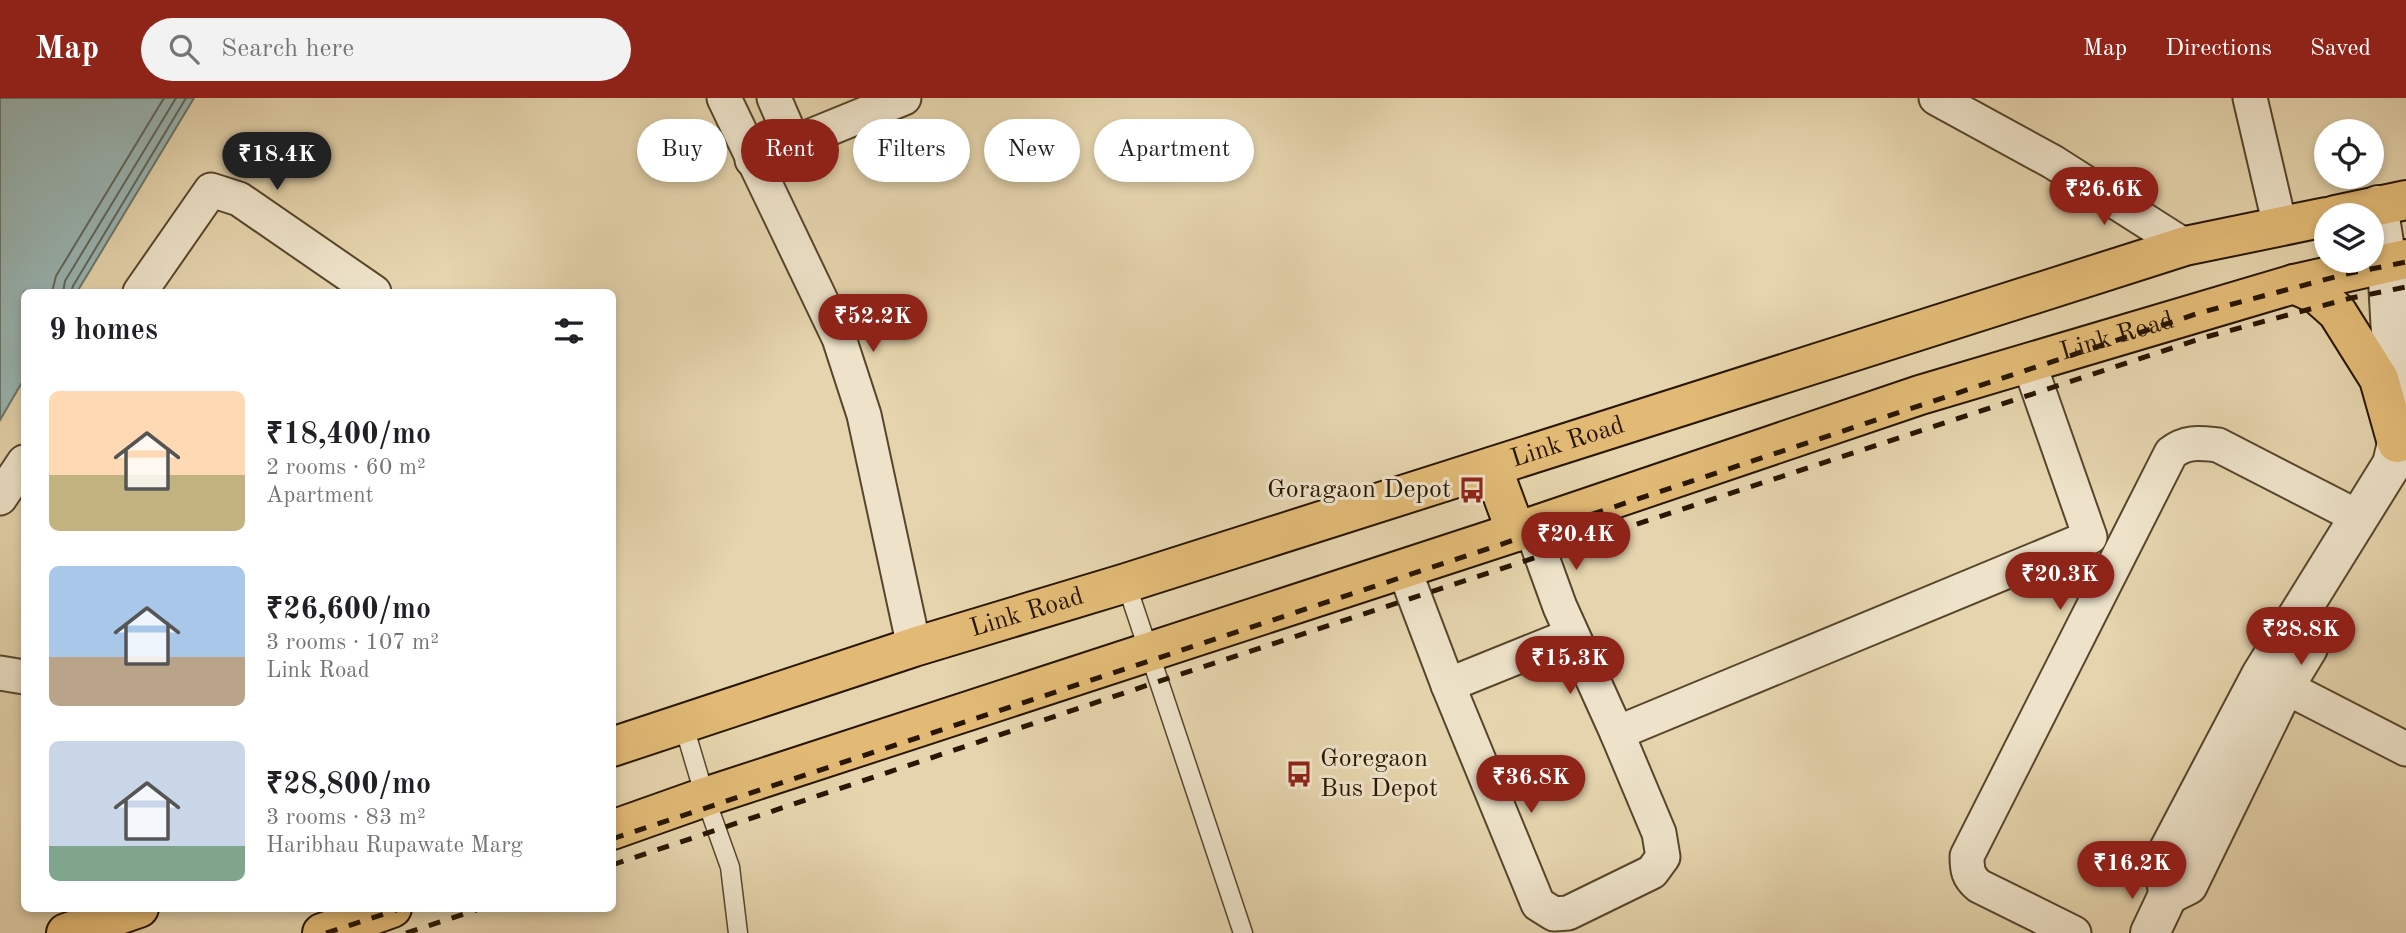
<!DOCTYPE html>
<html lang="en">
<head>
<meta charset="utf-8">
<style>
	body { margin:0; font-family:"Old Standard TT",serif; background:#f2f2f2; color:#202124; height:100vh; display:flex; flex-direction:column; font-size:26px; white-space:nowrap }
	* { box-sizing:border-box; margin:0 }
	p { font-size:23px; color:#757577 }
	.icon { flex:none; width:38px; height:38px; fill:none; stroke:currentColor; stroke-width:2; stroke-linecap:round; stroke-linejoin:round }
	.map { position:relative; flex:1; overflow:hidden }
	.sheet { position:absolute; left:21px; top:191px; width:595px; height:623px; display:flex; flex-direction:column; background:#fff; border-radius:10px; box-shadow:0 4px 10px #0003 }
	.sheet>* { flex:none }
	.banner { position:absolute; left:637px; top:21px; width:665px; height:63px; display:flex; gap:14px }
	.tools { position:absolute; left:2314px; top:21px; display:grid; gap:14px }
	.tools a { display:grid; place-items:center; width:70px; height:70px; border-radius:50%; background:#fff; box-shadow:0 4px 10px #0003; font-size:35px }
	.price { position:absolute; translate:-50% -60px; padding:0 16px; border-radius:24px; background:#8f2418; color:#fff; font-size:23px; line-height:46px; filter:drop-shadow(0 2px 4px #0008) }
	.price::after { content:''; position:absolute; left:50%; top:42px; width:21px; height:16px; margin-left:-10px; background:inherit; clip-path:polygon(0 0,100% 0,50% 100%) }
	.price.selected { background:#222; color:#fff }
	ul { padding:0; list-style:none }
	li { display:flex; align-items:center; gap:21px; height:175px; padding:0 28px }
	li span { display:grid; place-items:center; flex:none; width:196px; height:140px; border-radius:10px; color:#555 }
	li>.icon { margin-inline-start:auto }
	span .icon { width:84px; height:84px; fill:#fffc; stroke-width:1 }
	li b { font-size:30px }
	h2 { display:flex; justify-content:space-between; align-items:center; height:84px; padding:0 28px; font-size:30px }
	.tag { padding:0 24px; border-radius:32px; background:#fff; box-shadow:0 4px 10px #0003; font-size:24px; line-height:63px }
	.tag.selected { background:#8f2418; color:#fff }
	header { display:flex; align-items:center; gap:42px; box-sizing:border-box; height:98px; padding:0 35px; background:#8f2418; color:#fff }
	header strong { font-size:33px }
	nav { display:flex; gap:38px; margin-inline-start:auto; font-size:24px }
	.search { width:490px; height:63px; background:#f2f2f2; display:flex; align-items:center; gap:18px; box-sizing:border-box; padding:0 24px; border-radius:38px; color:#757577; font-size:26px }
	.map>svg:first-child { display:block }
	.water { fill:#99b6b4; stroke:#6c766c; stroke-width:2 }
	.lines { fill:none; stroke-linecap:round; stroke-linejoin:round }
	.shore { stroke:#60665a; stroke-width:2 }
	.service-casing { stroke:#57462b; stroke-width:21 }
	.minor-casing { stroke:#57462b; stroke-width:37 }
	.tertiary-casing { stroke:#57462b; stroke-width:42 }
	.primary-casing { stroke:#281600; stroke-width:42 }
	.service { stroke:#eee3ca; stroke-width:18 }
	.minor { stroke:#eee3ca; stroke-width:33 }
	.tertiary { stroke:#eee3ca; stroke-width:38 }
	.primary { stroke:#e2ba76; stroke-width:38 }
	.rail { stroke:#281600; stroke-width:5; stroke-dasharray:12 12; stroke-linecap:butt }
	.labels { text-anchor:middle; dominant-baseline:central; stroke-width:6; stroke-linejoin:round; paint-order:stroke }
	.street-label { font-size:26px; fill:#281600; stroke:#eee3ca }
	.poi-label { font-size:26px; fill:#281600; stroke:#eee3ca; text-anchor:end }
</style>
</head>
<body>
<header>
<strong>Map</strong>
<div class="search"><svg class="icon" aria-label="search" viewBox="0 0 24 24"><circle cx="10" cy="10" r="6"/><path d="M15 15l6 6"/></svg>Search here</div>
<nav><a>Map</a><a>Directions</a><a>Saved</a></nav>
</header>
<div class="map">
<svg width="2406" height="835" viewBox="0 0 2406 835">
	<rect width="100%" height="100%" fill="#e5d4ad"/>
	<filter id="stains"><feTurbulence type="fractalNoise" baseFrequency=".00286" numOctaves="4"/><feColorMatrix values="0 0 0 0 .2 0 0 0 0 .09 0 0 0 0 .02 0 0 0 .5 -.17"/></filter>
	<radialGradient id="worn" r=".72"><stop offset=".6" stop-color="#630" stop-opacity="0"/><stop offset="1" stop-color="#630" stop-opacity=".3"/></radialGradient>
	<!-- water -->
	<polygon class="water" points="0,0 194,0 77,194 24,194 24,281 0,322"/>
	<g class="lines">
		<!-- shore -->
		<g class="shore">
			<polyline points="52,194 56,178 164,0"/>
			<polyline points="63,194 65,183 176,0"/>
			<polyline points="71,194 73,188 186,0"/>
		</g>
		<!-- service casing -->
		<g class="service-casing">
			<g id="service">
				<polyline points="1126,485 1243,835"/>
				<polyline points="683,625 705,699 730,769 738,835"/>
			</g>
		</g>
		<!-- minor casing -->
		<g class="minor-casing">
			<g id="minor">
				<polyline points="724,0 839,240 864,317 914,549"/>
				<polyline points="774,0 793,44"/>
				<polyline points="1936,0 2053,64 2185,148"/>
				<polyline points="2250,0 2280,128"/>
				<polyline points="752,62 904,0"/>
				<polyline points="140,194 211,92 239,101 374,194"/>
				<polyline points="0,400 24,364"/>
				<polyline points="1404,471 1448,587 1538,806 1554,816 1568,815 1652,774 1663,759 1659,735 1617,635 1560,509 1531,429"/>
				<polyline points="0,575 24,579"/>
				<polyline points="2262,577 2406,651"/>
				<polyline points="1448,587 1572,537"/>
				<polyline points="1617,635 2090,439 2029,265"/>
				<path d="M2074 835 1979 788C1968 779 1967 772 1967 758L2171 355C2186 343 2199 345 2218 347L2358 419"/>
			</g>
		</g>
		<!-- tertiary casing -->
		<g class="tertiary-casing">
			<g id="tertiary">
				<polyline points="2168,797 2188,787 2285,588 2308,550"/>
				<polyline points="2150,835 2168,797 2164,761 2261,577 2392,366 2397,345 2387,164 2378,107"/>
			</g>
		</g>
		<!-- primary casing -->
		<g class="primary-casing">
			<g id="primary">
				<polyline points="2335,117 2406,102"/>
				<polyline points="2294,186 2318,197 2337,214 2379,281 2397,345"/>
				<polyline points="1492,369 1516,434"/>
				<path id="s1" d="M612 649 914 549 1126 485 2185 148 2326 119"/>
				<path id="s2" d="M612 732 705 699 1516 434 1920 297 2294 186 2406 161"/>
				<polyline points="66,835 139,810"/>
				<polyline points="322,835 392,810"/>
			</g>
		</g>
		<!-- service -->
		<use href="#service" class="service"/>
		<!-- minor -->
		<use href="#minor" class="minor"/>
		<!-- tertiary -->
		<use href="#tertiary" class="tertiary"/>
		<!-- primary -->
		<use href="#primary" class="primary"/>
		<!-- rail -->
		<g class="rail">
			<polyline points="612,741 2199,215 2346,176 2406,164"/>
			<polyline points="612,767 1154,585 2206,239 2351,200 2406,189"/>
			<polyline points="326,835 402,810"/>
			<polyline points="406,835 482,810"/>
		</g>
	</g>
	<!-- icons -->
	<defs>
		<g id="bus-bare" transform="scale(2.1)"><path d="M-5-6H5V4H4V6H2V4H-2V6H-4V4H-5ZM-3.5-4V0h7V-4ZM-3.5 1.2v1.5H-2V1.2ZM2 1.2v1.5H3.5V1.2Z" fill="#8f2418" stroke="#eee3ca" stroke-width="2.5" paint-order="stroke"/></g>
	</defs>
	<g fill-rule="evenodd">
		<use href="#bus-bare" x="1472" y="392"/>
		<use href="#bus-bare" x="1299" y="676"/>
	</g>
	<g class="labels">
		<!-- street labels -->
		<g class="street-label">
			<text stroke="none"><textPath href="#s2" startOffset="1584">Link Road</textPath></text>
			<text stroke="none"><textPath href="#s1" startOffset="1003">Link Road</textPath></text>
			<text stroke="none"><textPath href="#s1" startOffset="436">Link Road</textPath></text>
		</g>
		<!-- poi labels -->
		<g class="poi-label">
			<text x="1451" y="392">Goragaon Depot</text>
			<text x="1320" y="661" text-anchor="start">Goregaon<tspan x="1320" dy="30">Bus Depot</tspan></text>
		</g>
	</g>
	<rect width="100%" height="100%" filter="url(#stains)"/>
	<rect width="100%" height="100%" fill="url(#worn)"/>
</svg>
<div class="tools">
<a><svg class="icon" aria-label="locate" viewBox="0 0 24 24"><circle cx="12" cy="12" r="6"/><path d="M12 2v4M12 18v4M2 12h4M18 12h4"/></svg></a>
<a><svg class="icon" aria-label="layers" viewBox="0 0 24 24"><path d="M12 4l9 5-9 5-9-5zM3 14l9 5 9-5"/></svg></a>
</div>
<b class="price selected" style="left:277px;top:94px">₹18.4K</b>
<b class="price" style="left:2104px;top:129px">₹26.6K</b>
<b class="price" style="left:873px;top:256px">₹52.2K</b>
<b class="price" style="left:1576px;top:474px">₹20.4K</b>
<b class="price" style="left:2060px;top:514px">₹20.3K</b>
<b class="price" style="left:2301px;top:569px">₹28.8K</b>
<b class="price" style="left:1570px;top:598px">₹15.3K</b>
<b class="price" style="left:1531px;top:717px">₹36.8K</b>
<b class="price" style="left:2132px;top:803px">₹16.2K</b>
<div class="banner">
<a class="tag">Buy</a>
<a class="tag selected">Rent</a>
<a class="tag">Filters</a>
<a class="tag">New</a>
<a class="tag">Apartment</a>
</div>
<section class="sheet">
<h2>9 homes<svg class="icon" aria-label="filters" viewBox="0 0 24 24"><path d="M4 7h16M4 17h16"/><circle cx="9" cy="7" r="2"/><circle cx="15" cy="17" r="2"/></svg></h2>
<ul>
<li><span style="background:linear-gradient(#ffd9b3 60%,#c2b280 0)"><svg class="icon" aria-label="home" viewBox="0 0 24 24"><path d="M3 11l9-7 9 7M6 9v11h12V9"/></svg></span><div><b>₹18,400/mo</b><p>2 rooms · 60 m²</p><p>Apartment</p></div></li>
<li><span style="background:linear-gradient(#a9c7e8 65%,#b9a48a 0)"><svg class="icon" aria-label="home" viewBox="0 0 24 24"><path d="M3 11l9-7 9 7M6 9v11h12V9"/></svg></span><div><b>₹26,600/mo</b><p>3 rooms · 107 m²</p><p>Link Road</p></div></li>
<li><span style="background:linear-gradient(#c9d6e8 75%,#7fa58c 0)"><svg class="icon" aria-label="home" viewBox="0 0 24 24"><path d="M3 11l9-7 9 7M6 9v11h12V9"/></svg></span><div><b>₹28,800/mo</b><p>3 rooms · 83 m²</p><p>Haribhau Rupawate Marg</p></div></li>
</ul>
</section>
</div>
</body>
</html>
